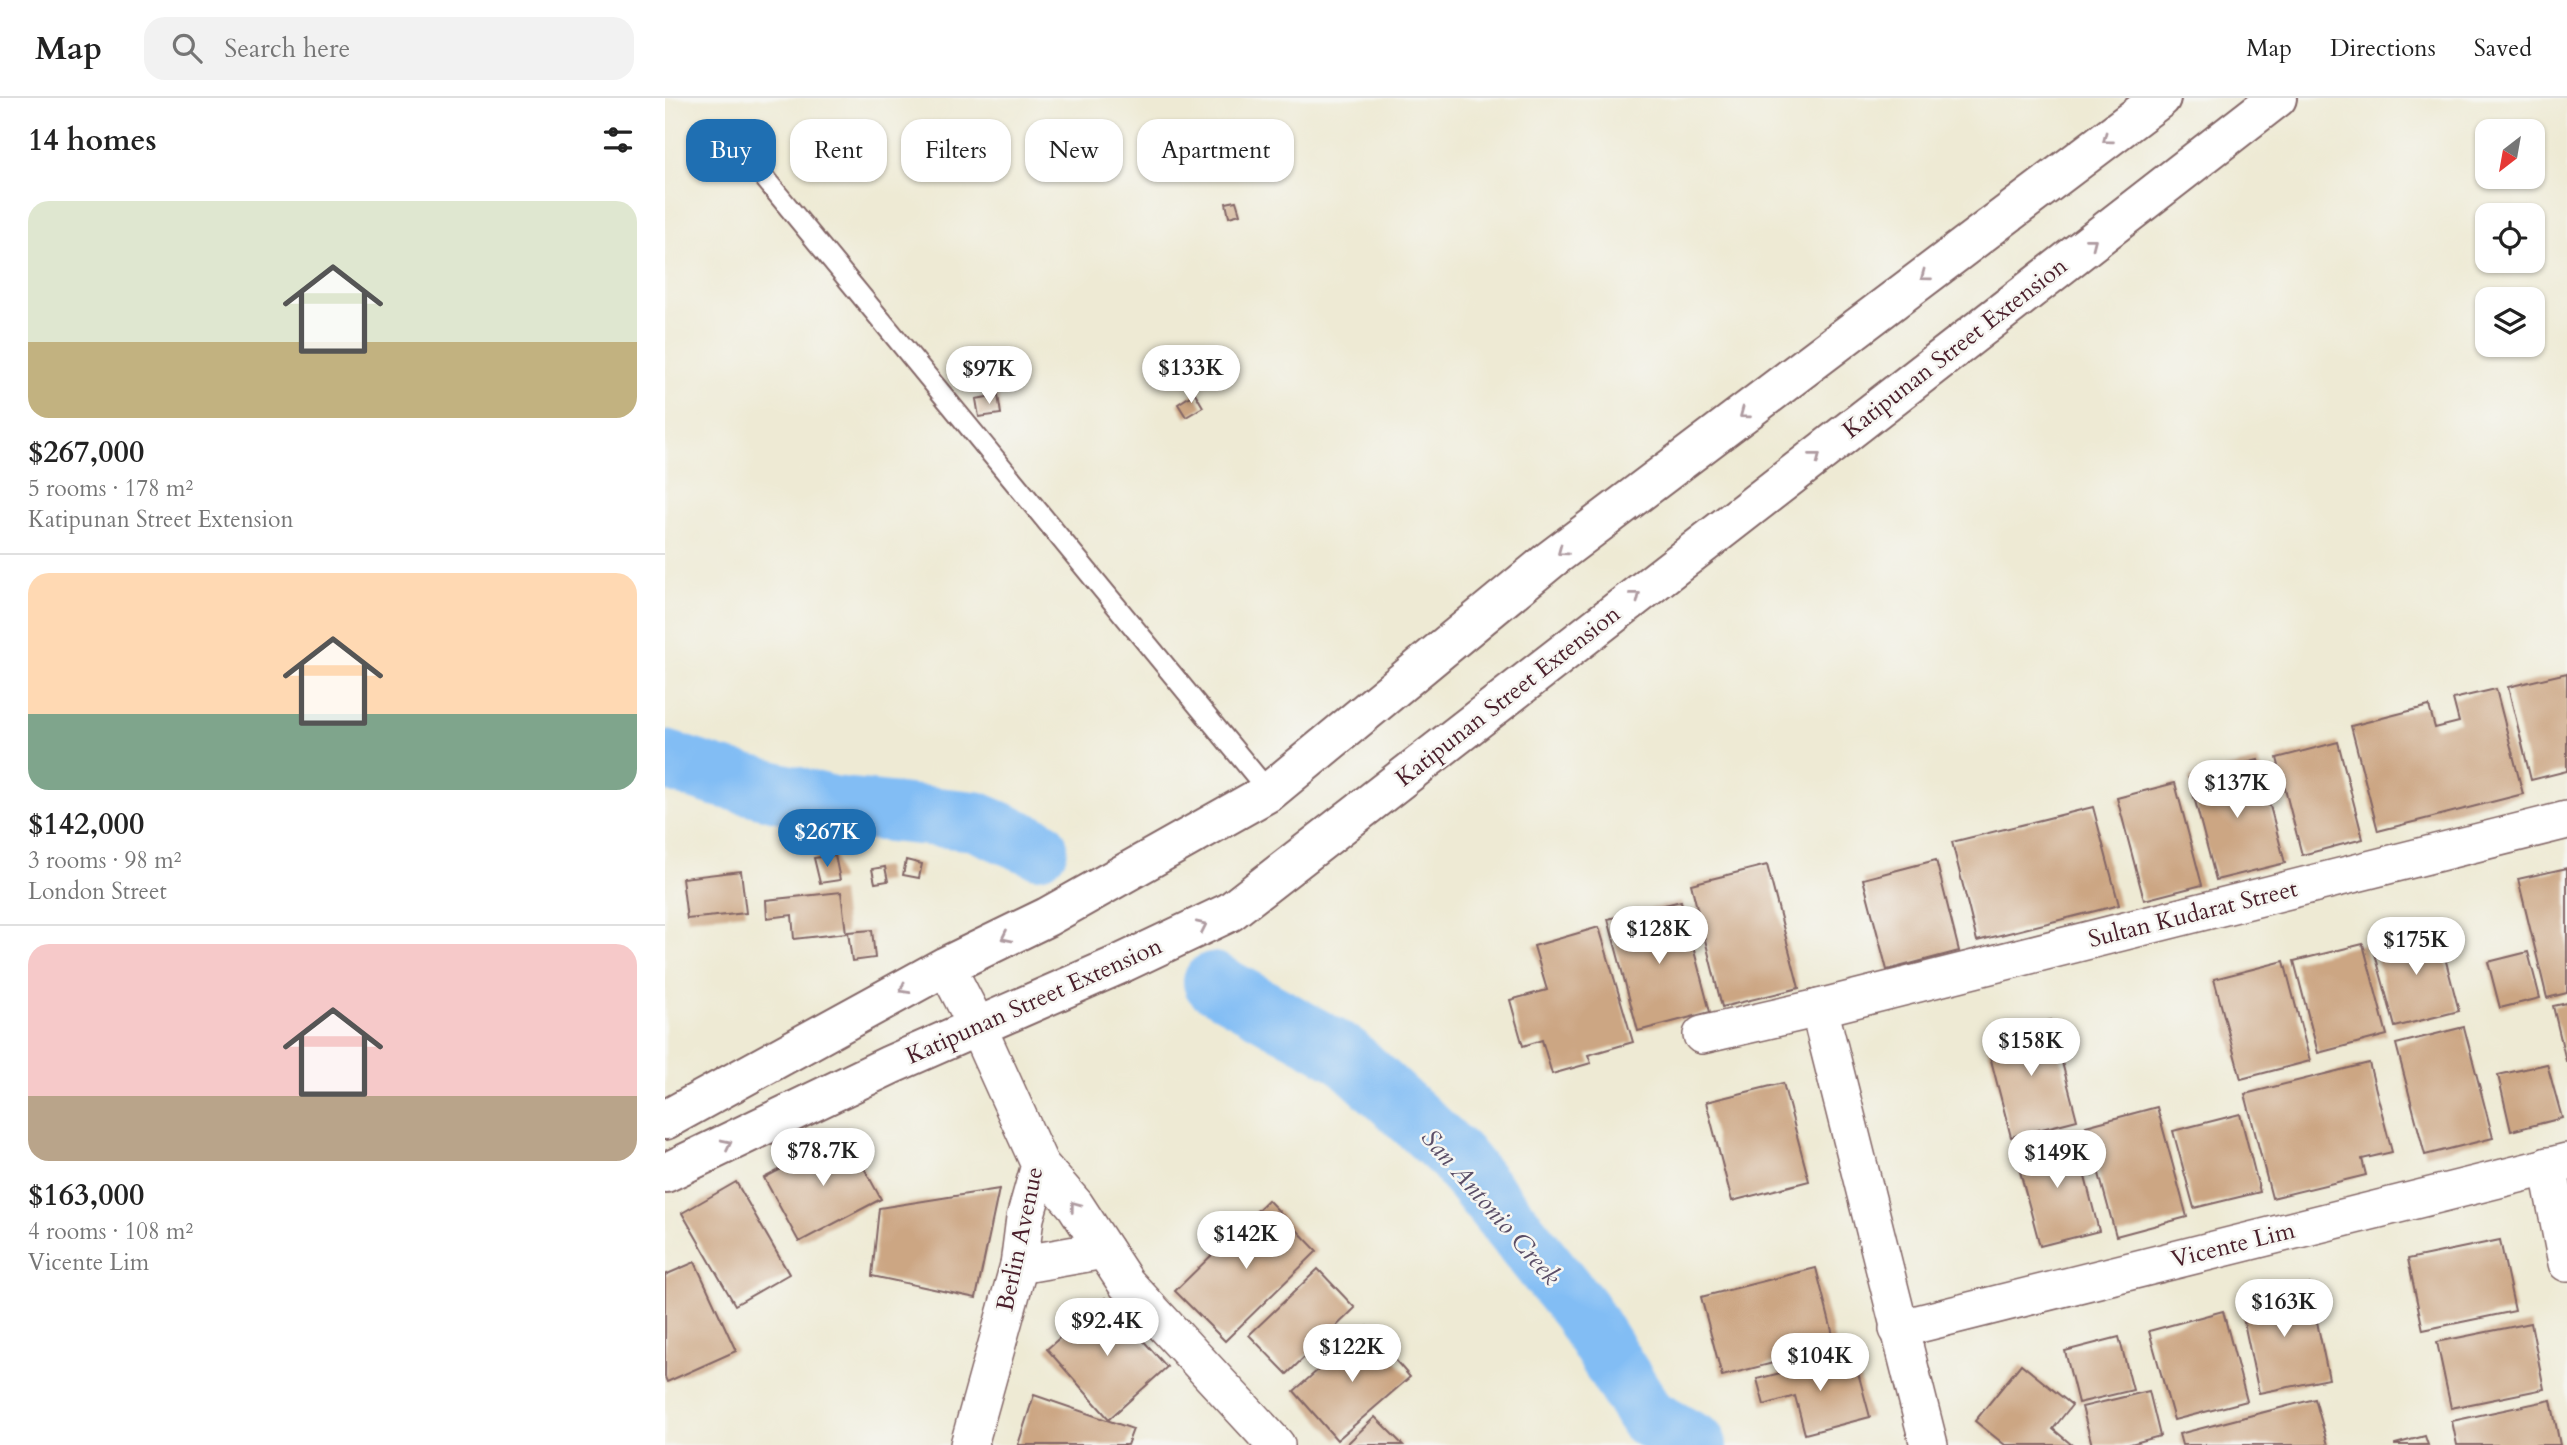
<!DOCTYPE html>
<html lang="en">
<head>
<meta charset="utf-8">
<style>
	body { margin:0; font-family:Cardo,serif; background:#f2f2f2; color:#222; height:100vh; display:flex; flex-direction:column; font-size:26px; white-space:nowrap }
	* { box-sizing:border-box; margin:0 }
	p { font-size:23px; color:#767676 }
	.icon { flex:none; width:38px; height:38px; fill:none; stroke:currentColor; stroke-width:2; stroke-linecap:round; stroke-linejoin:round }
	.map { position:relative; flex:1; overflow:hidden }
	.details { display:flex; flex-direction:column; background:#fff; width:665px }
	.details>* { flex:none }
	.hud { position:absolute; left:21px; top:21px; width:665px; height:63px; display:flex; gap:14px }
	.needle { width:46px; rotate:211deg }
	.buttons { position:absolute; left:1810px; top:21px; display:grid; gap:14px }
	.buttons a { display:grid; place-items:center; width:70px; height:70px; border-radius:14px; background:#fff; box-shadow:0 2px 5px #0004; font-size:35px }
	.price { position:absolute; translate:-50% -60px; padding:0 16px; border-radius:24px; background:#fff; color:#222; font-size:23px; line-height:46px; filter:drop-shadow(0 2px 4px #0008) }
	.price::after { content:''; position:absolute; left:50%; top:42px; width:21px; height:16px; margin-left:-10px; background:inherit; clip-path:polygon(0 0,100% 0,50% 100%) }
	.price.selected { background:#1f6fb2; color:#fff }
	ul { padding:0; list-style:none }
	li { display:grid; align-content:center; gap:14px; height:371px; padding:0 28px }
	li+li { border-top:2px solid #e0e0e0 }
	li span { display:grid; place-items:center; height:217px; border-radius:21px; color:#555 }
	li>.icon { margin-inline-start:auto }
	span .icon { width:126px; height:126px; fill:#fffc; stroke-width:1 }
	li b { font-size:30px }
	h2 { display:flex; justify-content:space-between; align-items:center; height:84px; padding:0 28px; font-size:30px }
	.pill { padding:0 24px; border-radius:21px; background:#fff; box-shadow:0 2px 5px #0004; font-size:24px; line-height:63px }
	.pill.selected { background:#1f6fb2; color:#fff }
	header { display:flex; align-items:center; gap:42px; box-sizing:border-box; height:98px; padding:0 35px; background:#fff; border-bottom:2px solid #e0e0e0 }
	header strong { font-size:33px }
	nav { display:flex; gap:38px; margin-inline-start:auto; font-size:24px }
	.search { width:490px; height:63px; background:#f2f2f2; display:flex; align-items:center; gap:18px; box-sizing:border-box; padding:0 24px; border-radius:21px; color:#767676; font-size:26px }
	main { display:flex; flex:1; min-height:0 }
	.map>svg:first-child { display:block }
	.lines { fill:none; stroke-linecap:round; stroke-linejoin:round }
	.river { stroke:#82bdf4; stroke-width:60 }
	.building { fill:#cca683 }
	.service-casing { stroke:#836666; stroke-width:23 }
	.minor-casing { stroke:#836666; stroke-width:40 }
	.tertiary-casing { stroke:#836666; stroke-width:42 }
	.service { stroke:#fff; stroke-width:19 }
	.minor { stroke:#fff; stroke-width:37 }
	.tertiary { stroke:#fff; stroke-width:38 }
	.oneway { stroke:#ae9aa0 }
	.labels { text-anchor:middle; dominant-baseline:central; stroke-width:5; stroke-linejoin:round; paint-order:stroke }
	.street-label { font-size:24px; fill:#4a1f2b; stroke:#f6f6f2 }
	.water-label { font-size:26px; font-style:italic; fill:#5b4e67; stroke:#f6f6f2 }
</style>
</head>
<body>
<header>
<strong>Map</strong>
<div class="search"><svg class="icon" aria-label="search" viewBox="0 0 24 24"><circle cx="10" cy="10" r="6"/><path d="M15 15l6 6"/></svg>Search here</div>
<nav><a>Map</a><a>Directions</a><a>Saved</a></nav>
</header>
<main>
<section class="details">
<h2>14 homes<svg class="icon" aria-label="filters" viewBox="0 0 24 24"><path d="M4 7h16M4 17h16"/><circle cx="9" cy="7" r="2"/><circle cx="15" cy="17" r="2"/></svg></h2>
<ul>
<li><span style="background:linear-gradient(#dfe7d0 65%,#c2b280 0)"><svg class="icon" aria-label="home" viewBox="0 0 24 24"><path d="M3 11l9-7 9 7M6 9v11h12V9"/></svg></span><div><b>$267,000</b><p>5 rooms · 178 m²</p><p>Katipunan Street Extension</p></div></li>
<li><span style="background:linear-gradient(#ffd9b3 65%,#7fa58c 0)"><svg class="icon" aria-label="home" viewBox="0 0 24 24"><path d="M3 11l9-7 9 7M6 9v11h12V9"/></svg></span><div><b>$142,000</b><p>3 rooms · 98 m²</p><p>London Street</p></div></li>
<li><span style="background:linear-gradient(#f6c9c9 70%,#b9a48a 0)"><svg class="icon" aria-label="home" viewBox="0 0 24 24"><path d="M3 11l9-7 9 7M6 9v11h12V9"/></svg></span><div><b>$163,000</b><p>4 rooms · 108 m²</p><p>Vicente Lim</p></div></li>
</ul>
</section>
<div class="map">
<svg width="1902" height="1347" viewBox="0 0 1902 1347">
	<rect width="100%" height="100%" fill="#f6f6f2"/>
	<filter id="ink" filterUnits="userSpaceOnUse"><feTurbulence type="fractalNoise" baseFrequency=".0143" numOctaves="2"/><feDisplacementMap in="SourceGraphic" scale="14" xChannelSelector="R" yChannelSelector="G"/><feConvolveMatrix kernelMatrix="1 2 1 2 8 2 1 2 1" color-interpolation-filters="sRGB"/></filter>
	<filter id="wash" filterUnits="userSpaceOnUse"><feTurbulence type="fractalNoise" baseFrequency=".00686" numOctaves="4" result="noise"/><feDisplacementMap in="SourceGraphic" scale="28" xChannelSelector="R" yChannelSelector="G"/><feGaussianBlur stdDeviation="1.57" result="paint"/><feColorMatrix in="noise" values="0 0 0 0 0 0 0 0 0 0 0 0 0 0 0 0 0 1.4 0 .05"/><feComposite in="paint" operator="in"/></filter>
	<g filter="url(#wash)">
		<rect width="100%" height="100%" fill="#eeead4"/>
		<g class="lines">
			<!-- river -->
			<g class="river">
				<polyline points="0,662 53,679 168,708 310,723 373,750"/>
				<polyline points="548,884 680,957 791,1059 915,1212 982,1319 1032,1347"/>
			</g>
		</g>
		<g id="blocks">
			<!-- building -->
			<g class="building">
				<polygon points="571,103 575,116 564,119 561,105"/>
				<polygon points="530,295 538,309 521,319 513,306"/>
				<polygon points="333,297 336,316 314,319 311,301"/>
				<polygon points="1902,575 1902,673 1866,682 1843,589"/>
				<polygon points="1831,591 1858,696 1713,733 1686,628 1764,608 1770,630 1794,624 1788,601"/>
				<polygon points="1673,644 1698,741 1637,757 1612,660"/>
				<polygon points="1593,662 1620,765 1551,782 1524,680"/>
				<polygon points="1510,685 1537,787 1479,802 1452,700"/>
				<polygon points="1428,709 1454,807 1312,843 1287,744"/>
				<polygon points="170,757 175,782 155,785 149,760"/>
				<polygon points="241,762 257,766 254,780 238,777"/>
				<polygon points="1271,762 1294,853 1222,872 1198,781"/>
				<polygon points="1102,767 1134,890 1057,909 1026,786"/>
				<polygon points="220,769 223,783 210,785 207,771"/>
				<polygon points="1902,770 1902,895 1882,900 1853,781"/>
				<polygon points="76,773 81,815 22,821 17,780"/>
				<polygon points="176,794 181,835 129,841 127,817 102,820 101,802"/>
				<polygon points="1016,803 1045,914 973,933 943,821"/>
				<polygon points="934,829 968,944 923,957 926,965 887,976 877,942 858,948 845,902 882,892 869,848"/>
				<polygon points="1772,829 1794,913 1730,929 1707,845"/>
				<polygon points="207,832 210,860 187,863 183,834"/>
				<polygon points="1698,846 1722,937 1653,955 1629,863"/>
				<polygon points="1863,854 1875,900 1835,910 1823,864"/>
				<polygon points="1619,863 1645,963 1576,981 1549,881"/>
				<polygon points="1902,905 1902,963 1901,963 1888,908"/>
				<polygon points="1386,922 1412,1022 1346,1039 1320,939"/>
				<polygon points="1799,929 1828,1040 1760,1057 1731,946"/>
				<polygon points="1704,965 1727,1054 1697,1061 1701,1077 1607,1100 1580,996"/>
				<polygon points="1882,966 1897,1020 1846,1033 1833,977"/>
				<polygon points="1118,985 1144,1083 1067,1103 1041,1004"/>
				<polygon points="1492,1009 1522,1119 1451,1138 1421,1028"/>
				<polygon points="1575,1016 1595,1094 1529,1110 1508,1033"/>
				<polygon points="1409,1036 1434,1133 1375,1148 1349,1051"/>
				<polygon points="181,1037 216,1101 134,1144 99,1080"/>
				<polygon points="71,1084 124,1176 70,1207 17,1115"/>
				<polygon points="334,1091 311,1200 207,1178 214,1110"/>
				<polygon points="603,1102 652,1153 560,1243 510,1193"/>
				<polygon points="1835,1142 1850,1213 1758,1232 1743,1161"/>
				<polygon points="30,1164 71,1253 2,1284 0,1279 0,1177"/>
				<polygon points="1151,1170 1171,1249 1057,1278 1036,1199"/>
				<polygon points="653,1171 690,1210 622,1276 584,1237"/>
				<polygon points="1644,1186 1664,1281 1594,1295 1574,1201"/>
				<polygon points="440,1200 502,1269 444,1321 382,1251"/>
				<polygon points="1558,1213 1582,1303 1509,1322 1484,1233"/>
				<polygon points="1866,1225 1879,1291 1786,1310 1772,1244"/>
				<polygon points="702,1229 745,1279 672,1342 629,1293"/>
				<polygon points="1454,1239 1468,1292 1413,1305 1400,1253"/>
				<polygon points="1188,1256 1205,1319 1140,1336 1130,1298 1099,1307 1092,1281"/>
				<polygon points="1356,1266 1407,1307 1388,1331 1407,1347 1340,1347 1310,1323"/>
				<polygon points="1484,1293 1495,1338 1462,1347 1427,1347 1417,1309"/>
				<polygon points="369,1297 468,1331 462,1347 353,1347"/>
				<polygon points="1650,1301 1663,1347 1517,1347 1514,1336"/>
				<polygon points="1886,1302 1895,1347 1792,1347 1787,1323"/>
				<polygon points="710,1319 738,1347 681,1347"/>
				<polygon points="1760,1338 1763,1347 1730,1347 1730,1346"/>
			</g>
		</g>
	</g>
	<g filter="url(#ink)">
		<use href="#blocks" fill-opacity="0" stroke="#836666" stroke-width="2"/>
		<g class="lines">
			<!-- service casing -->
			<g class="service-casing">
				<polyline id="service" points="69,43 604,694"/>
			</g>
			<!-- minor casing -->
			<g class="minor-casing">
				<g id="minor">
					<polyline points="281,868 312,928 375,1067 360,1120 354,1167 304,1347"/>
					<polyline points="1154,910 1264,1347"/>
					<polyline points="1037,937 1154,910 1902,722"/>
					<polyline points="375,1067 410,1107 461,1185 611,1347"/>
					<polyline points="1883,1068 1902,1165"/>
					<polyline points="354,1167 439,1152"/>
					<polyline points="1233,1231 1902,1064"/>
				</g>
			</g>
			<!-- tertiary casing -->
			<g class="tertiary-casing">
				<g id="tertiary">
					<polyline points="0,1022 281,868 382,819 604,694 885,462 1496,0"/>
					<polyline points="0,1075 225,967 453,867 565,814 1612,0"/>
				</g>
			</g>
			<!-- service -->
			<use href="#service" class="service"/>
			<!-- minor -->
			<use href="#minor" class="minor"/>
			<!-- tertiary -->
			<use href="#tertiary" class="tertiary"/>
		</g>
		<!-- one-way arrows -->
		<defs><path id="oneway-chevron" d="M-2-3.5L2.5 0L-2 3.5" fill="none" stroke-width="1.6" stroke-linecap="round" stroke-linejoin="round" transform="scale(1.75)"/></defs>
		<g class="oneway">
			<use href="#oneway-chevron" transform="translate(1442 41) rotate(143)"/>
			<use href="#oneway-chevron" transform="translate(1427 144) rotate(-38)"/>
			<use href="#oneway-chevron" transform="translate(1260 178) rotate(143)"/>
			<use href="#oneway-chevron" transform="translate(1079 316) rotate(143)"/>
			<use href="#oneway-chevron" transform="translate(1151 359) rotate(-38)"/>
			<use href="#oneway-chevron" transform="translate(897 453) rotate(143)"/>
			<use href="#oneway-chevron" transform="translate(971 498) rotate(-38)"/>
			<use href="#oneway-chevron" transform="translate(537 828) rotate(-25)"/>
			<use href="#oneway-chevron" transform="translate(341 839) rotate(154)"/>
			<use href="#oneway-chevron" transform="translate(239 891) rotate(151)"/>
			<use href="#oneway-chevron" transform="translate(62 1046) rotate(-26)"/>
			<use href="#oneway-chevron" transform="translate(410 1108) rotate(-127)"/>
		</g>
	</g>
	<g class="labels">
		<!-- street labels -->
		<g class="street-label">
			<text transform="translate(1290 250) rotate(-38)">Katipunan Street Extension</text>
			<text transform="translate(843 598) rotate(-38)">Katipunan Street Extension</text>
			<text transform="translate(1528 816) rotate(-14)">Sultan Kudarat Street</text>
			<text transform="translate(369 903) rotate(-24)">Katipunan Street Extension</text>
			<text transform="translate(355 1141) rotate(-78)">Berlin Avenue</text>
			<text transform="translate(1568 1147) rotate(-14)">Vicente Lim</text>
		</g>
		<!-- water labels -->
		<g class="water-label">
			<text transform="translate(826 1109) rotate(49)">San Antonio Creek</text>
		</g>
	</g>
</svg>
<div class="buttons">
<a><svg class="needle" viewBox="-14 -14 28 28"><path d="M0-13l5 13h-10z" fill="#e53935"/><path d="M0 13l5-13h-10z" fill="#767676"/></svg></a>
<a><svg class="icon" aria-label="locate" viewBox="0 0 24 24"><circle cx="12" cy="12" r="6"/><path d="M12 2v4M12 18v4M2 12h4M18 12h4"/></svg></a>
<a><svg class="icon" aria-label="layers" viewBox="0 0 24 24"><path d="M12 4l9 5-9 5-9-5zM3 14l9 5 9-5"/></svg></a>
</div>
<b class="price" style="left:526px;top:307px">$133K</b>
<b class="price" style="left:324px;top:308px">$97K</b>
<b class="price" style="left:1572px;top:722px">$137K</b>
<b class="price selected" style="left:162px;top:771px">$267K</b>
<b class="price" style="left:994px;top:868px">$128K</b>
<b class="price" style="left:1751px;top:879px">$175K</b>
<b class="price" style="left:1366px;top:980px">$158K</b>
<b class="price" style="left:158px;top:1090px">$78.7K</b>
<b class="price" style="left:1392px;top:1092px">$149K</b>
<b class="price" style="left:581px;top:1173px">$142K</b>
<b class="price" style="left:1619px;top:1241px">$163K</b>
<b class="price" style="left:442px;top:1260px">$92.4K</b>
<b class="price" style="left:687px;top:1286px">$122K</b>
<b class="price" style="left:1155px;top:1295px">$104K</b>
<div class="hud">
<a class="pill selected">Buy</a>
<a class="pill">Rent</a>
<a class="pill">Filters</a>
<a class="pill">New</a>
<a class="pill">Apartment</a>
</div>
</div>
</main>
</body>
</html>
